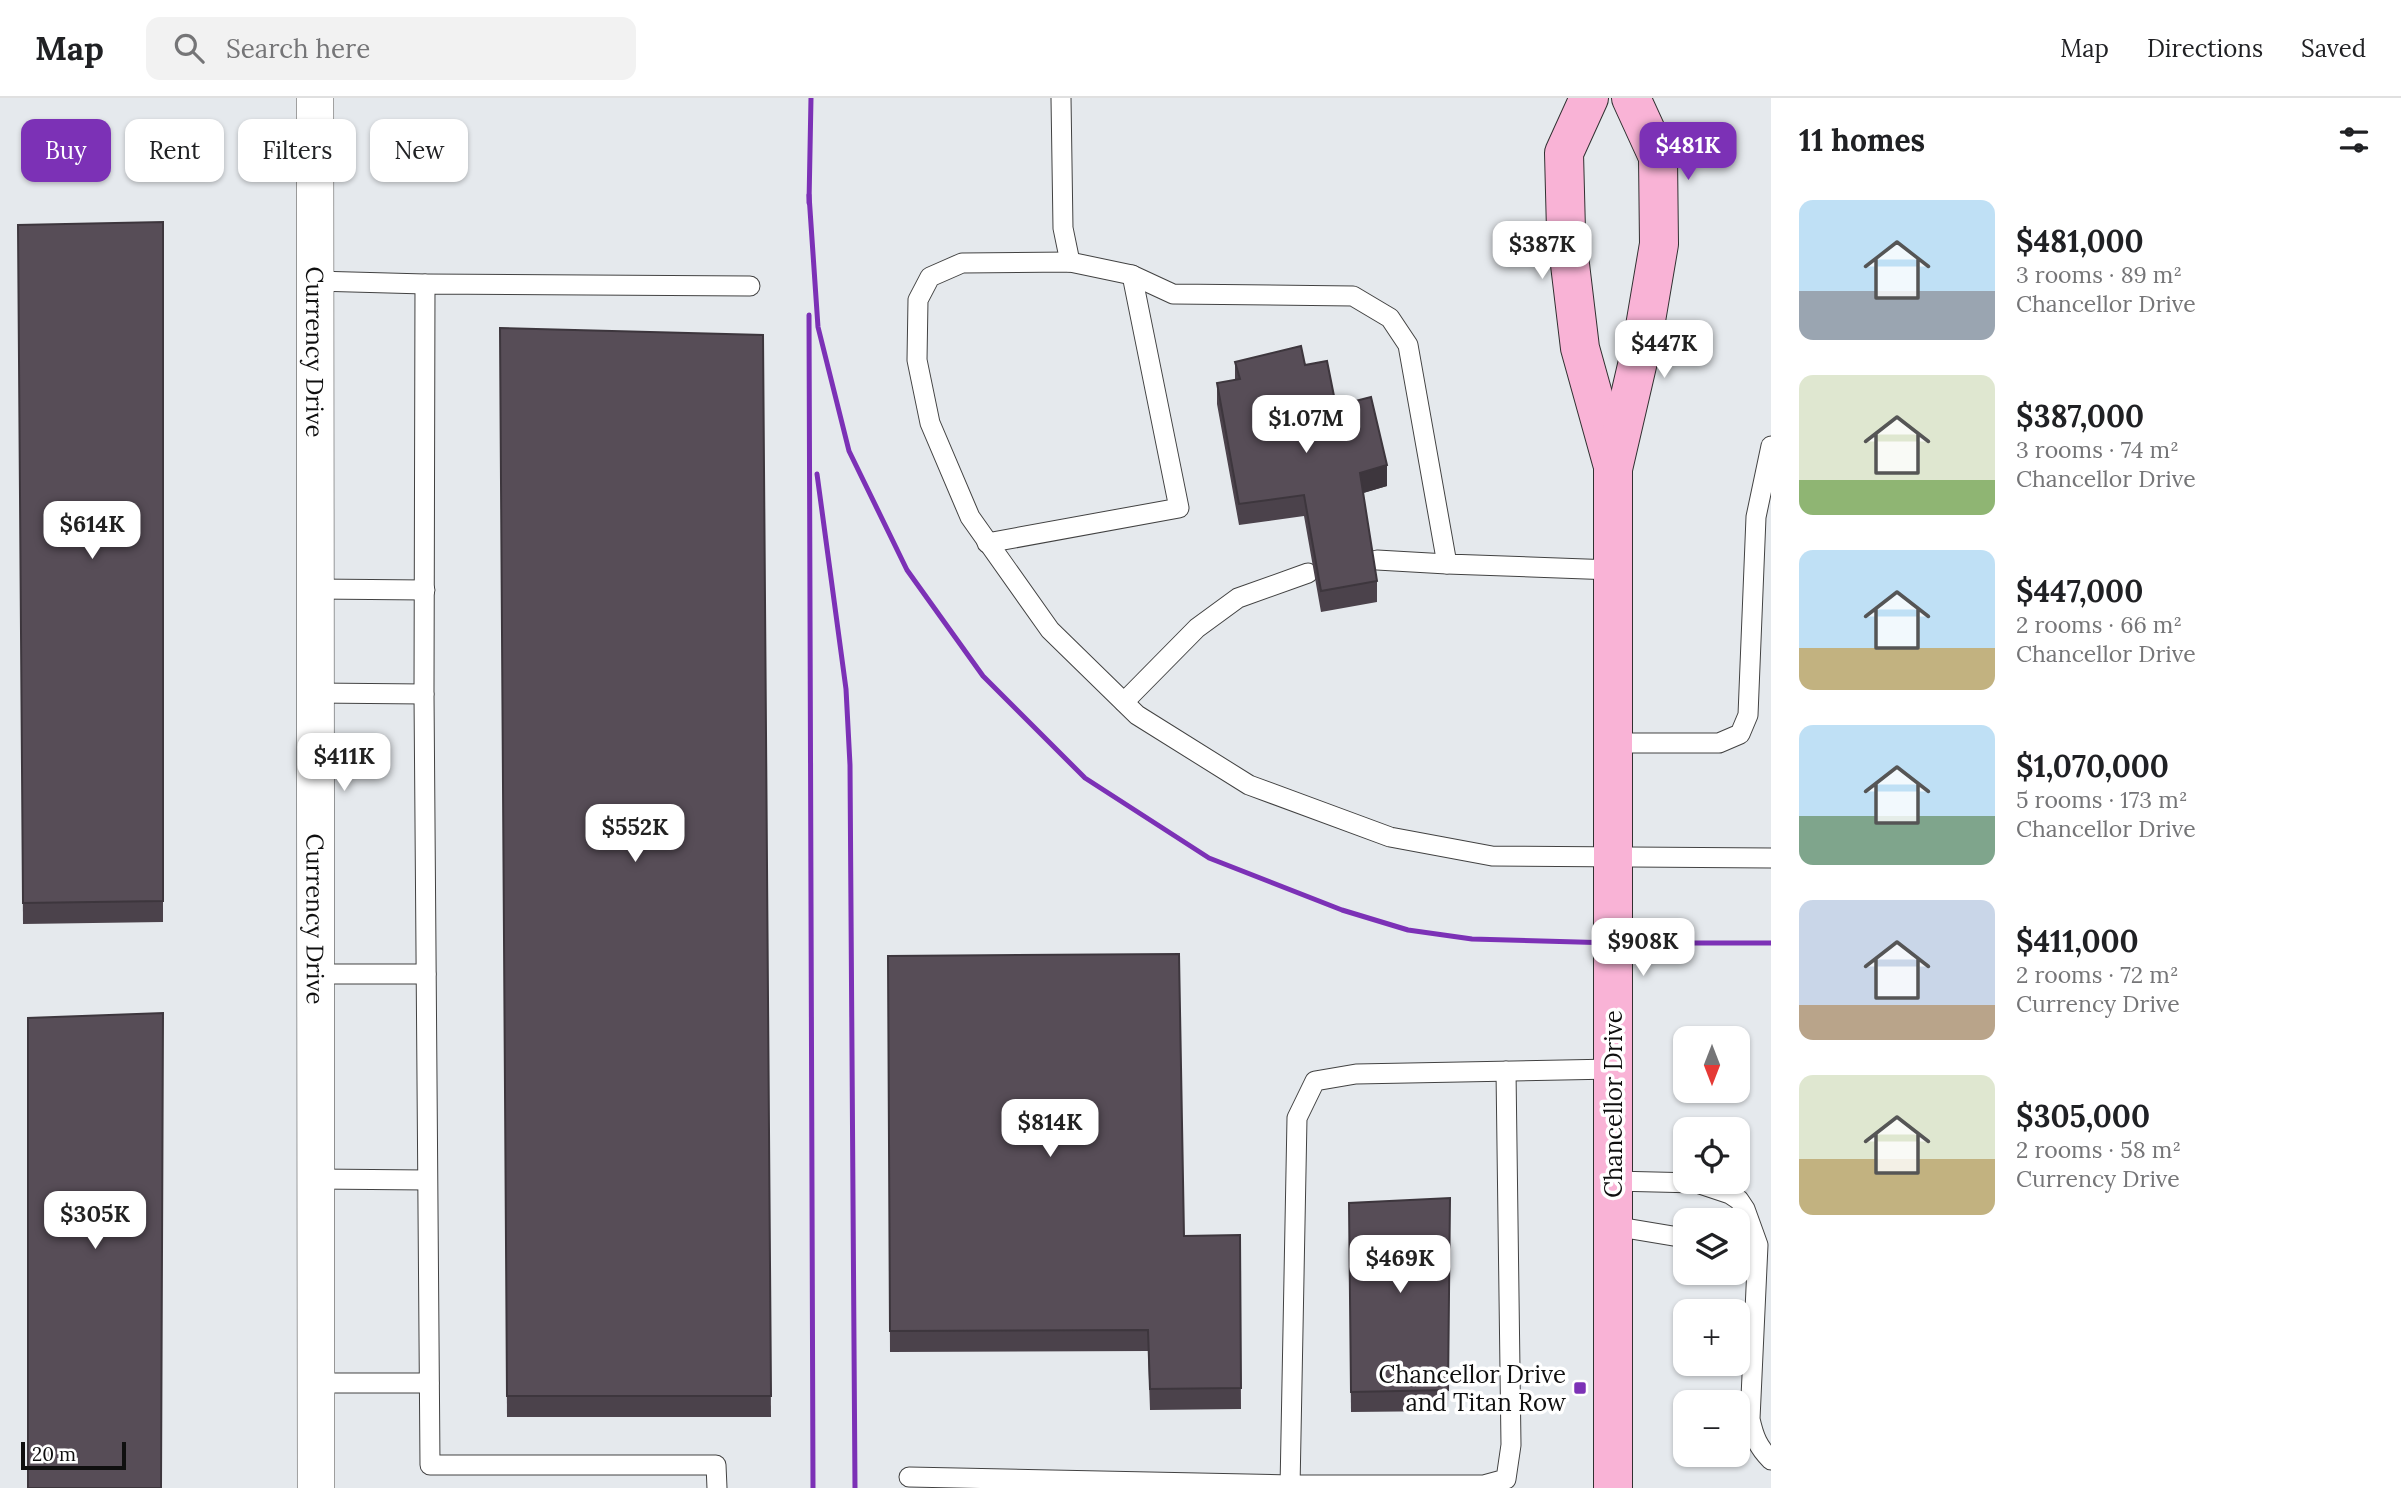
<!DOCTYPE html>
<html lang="en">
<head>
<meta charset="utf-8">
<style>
	body { margin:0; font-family:Lora,serif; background:#f2f2f2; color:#202124; height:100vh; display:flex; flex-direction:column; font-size:26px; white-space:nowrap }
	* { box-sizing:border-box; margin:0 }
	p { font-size:23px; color:#757577 }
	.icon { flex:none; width:38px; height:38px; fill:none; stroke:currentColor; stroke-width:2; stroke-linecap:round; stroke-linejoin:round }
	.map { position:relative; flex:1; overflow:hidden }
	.side { display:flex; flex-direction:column; background:#fff; width:630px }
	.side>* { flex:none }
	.top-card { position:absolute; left:21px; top:21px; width:665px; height:63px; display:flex; gap:14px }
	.needle { width:46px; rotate:180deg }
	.buttons { position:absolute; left:1673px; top:928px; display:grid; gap:14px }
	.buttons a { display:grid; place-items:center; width:77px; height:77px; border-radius:14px; background:#fff; box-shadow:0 2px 5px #0004; font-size:35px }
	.scale { position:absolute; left:21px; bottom:18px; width:105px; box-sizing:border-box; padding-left:7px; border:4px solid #0f0f0f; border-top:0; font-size:19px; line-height:24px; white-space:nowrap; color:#0f0f0f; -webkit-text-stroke:5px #fff; paint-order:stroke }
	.price { position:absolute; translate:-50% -60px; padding:0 16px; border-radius:14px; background:#fff; color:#222; font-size:23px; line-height:46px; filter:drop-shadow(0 2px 4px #0008) }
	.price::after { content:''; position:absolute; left:50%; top:42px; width:21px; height:16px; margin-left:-10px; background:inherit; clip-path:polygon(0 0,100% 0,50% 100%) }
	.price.current { background:#7c31b6; color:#fff }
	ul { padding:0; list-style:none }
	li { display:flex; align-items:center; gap:21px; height:175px; padding:0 28px }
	li span { display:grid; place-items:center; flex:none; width:196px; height:140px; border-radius:14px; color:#555 }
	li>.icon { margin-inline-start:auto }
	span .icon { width:84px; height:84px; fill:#fffc; stroke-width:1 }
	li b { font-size:30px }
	h2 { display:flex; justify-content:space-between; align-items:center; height:84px; padding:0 28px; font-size:30px }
	.pill { padding:0 24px; border-radius:14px; background:#fff; box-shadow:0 2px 5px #0004; font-size:24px; line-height:63px }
	.pill.current { background:#7c31b6; color:#fff }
	header { display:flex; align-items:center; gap:42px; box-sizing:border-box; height:98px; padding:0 35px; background:#fff; border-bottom:2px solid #e0e0e0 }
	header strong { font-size:33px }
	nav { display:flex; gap:38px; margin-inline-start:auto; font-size:24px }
	.search { width:490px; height:63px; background:#f2f2f2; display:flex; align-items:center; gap:18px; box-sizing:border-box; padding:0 24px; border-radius:14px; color:#757577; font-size:26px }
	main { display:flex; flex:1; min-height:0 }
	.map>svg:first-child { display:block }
	.industrial { fill:#e5e9ed; fill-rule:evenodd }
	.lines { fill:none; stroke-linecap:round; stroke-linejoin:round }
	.lane-casing { stroke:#424242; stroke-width:21 }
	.street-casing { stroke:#424242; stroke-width:38 }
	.secondary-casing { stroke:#313131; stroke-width:40 }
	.lane { stroke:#fff; stroke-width:19 }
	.street { stroke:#fff; stroke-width:37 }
	.secondary { stroke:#f9b3d6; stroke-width:38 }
	.rail { stroke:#7c31b6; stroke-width:5 }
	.wall { fill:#4b424b }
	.shaded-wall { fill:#3d363d }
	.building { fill:#574d57; stroke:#3d363d; stroke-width:2 }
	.poi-dot { fill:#7c31b6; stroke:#fff; stroke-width:2.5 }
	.labels { text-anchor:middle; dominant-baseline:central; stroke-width:7; stroke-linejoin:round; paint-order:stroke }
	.street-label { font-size:24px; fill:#0f0f0f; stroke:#fff }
	.poi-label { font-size:24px; fill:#0f0f0f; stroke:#fff; text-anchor:end }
</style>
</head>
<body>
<header>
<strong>Map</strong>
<div class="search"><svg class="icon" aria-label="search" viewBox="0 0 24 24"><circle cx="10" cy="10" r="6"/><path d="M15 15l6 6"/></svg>Search here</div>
<nav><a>Map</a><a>Directions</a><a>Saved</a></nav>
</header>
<main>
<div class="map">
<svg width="1771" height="1390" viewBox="0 0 1771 1390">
	<rect width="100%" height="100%" fill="#fef3f9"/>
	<!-- industrial -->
	<path class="industrial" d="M0 0H1771V1390H0ZM1685 940H1738V992H1685ZM1685 1031H1738V1083H1685ZM1685 1122H1738V1174H1685ZM1685 1213H1738V1265H1685ZM1685 1304H1738V1356H1685Z"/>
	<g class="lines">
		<!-- lane casing -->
		<g class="lane-casing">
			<g id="lane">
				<polyline points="1061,0 1063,130 1070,164"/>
				<polyline points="315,183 425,186"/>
				<polyline points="987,445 1179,410 1132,177"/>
				<polyline points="1377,462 1447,466"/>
				<polyline points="1613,472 1447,466 1408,247 1390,220 1353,198 1173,196 1132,177 1070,164 962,165 930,179 918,202 917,262 930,325 970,419 1050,532 1137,617 1249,687 1390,739 1492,758 1771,760"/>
				<polyline points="316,491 425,492"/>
				<polyline points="315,595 424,596"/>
				<polyline points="1124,604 1197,530 1238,500 1308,475"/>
				<polyline points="1613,645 1719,645 1740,636 1748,617 1756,419 1771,348"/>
				<polyline points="316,876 426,876"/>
				<polyline points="316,1081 427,1082"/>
				<path d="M1613 1083 1697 1085 1730 1096 1739 1102 1745 1111 1758 1147 1750 1321C1754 1339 1758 1349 1771 1362"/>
				<polyline points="1613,1128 1685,1140"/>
				<polyline points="316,1285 429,1285"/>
				<polyline points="909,1379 1290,1387 1484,1387 1506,1381 1511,1347 1506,973"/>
				<polyline points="717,1390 716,1367 430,1367 424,596 425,186 750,188"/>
				<polyline points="1290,1390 1297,1020 1315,983 1356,976 1613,971"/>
			</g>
		</g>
		<!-- street casing -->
		<g class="street-casing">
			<g id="street">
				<path id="s1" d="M315 0 316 1390"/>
			</g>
		</g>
		<!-- secondary casing -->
		<g class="secondary-casing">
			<g id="secondary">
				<polyline points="1589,0 1564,55 1566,133 1580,250 1612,365"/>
				<polyline points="1613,1390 1613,371 1642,246 1659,146 1658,59 1631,0"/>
			</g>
		</g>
		<!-- lane -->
		<use href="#lane" class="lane"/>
		<!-- street -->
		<use href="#street" class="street"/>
		<!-- secondary -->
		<use href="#secondary" class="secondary"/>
		<!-- rail -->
		<g class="rail">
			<polyline points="809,97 818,229 849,353 907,472 983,578 1085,680 1209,760 1342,812 1408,832 1472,841 1613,845 1771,845"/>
			<polyline points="809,105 811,0"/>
			<polyline points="809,217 813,1390"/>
			<polyline points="817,376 846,591 850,667 855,1390"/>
		</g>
	</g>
	<!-- wall -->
	<g class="wall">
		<polygon points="163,124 163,824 23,826 18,127"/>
		<polygon points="500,230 763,237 771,1319 507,1319"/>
		<polygon points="1235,264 1305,267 1336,308 1387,388 1363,395 1377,483 1377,504 1321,514 1304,418 1239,427 1217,306 1217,285 1235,282"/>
		<polygon points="888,858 1184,1138 1240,1137 1241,1311 1150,1312 1148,1253 890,1254"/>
		<polygon points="1450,1100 1448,1313 1351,1314 1349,1105"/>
	</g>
	<!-- shaded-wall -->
	<polygon class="shaded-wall" points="1387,367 1387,388 1360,396 1360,375"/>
	<!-- building -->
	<g class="building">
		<polygon points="163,124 163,803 23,805 18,127"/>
		<polygon points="500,230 763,237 771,1298 507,1298"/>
		<polygon points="1301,248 1305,267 1327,263 1336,308 1371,299 1387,367 1360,375 1377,483 1321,493 1304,397 1239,406 1217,285 1240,281 1235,264"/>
		<polygon points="1179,856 1184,1138 1240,1137 1241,1290 1150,1291 1148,1232 890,1233 888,858"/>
		<polygon points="163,915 161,1390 28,1390 28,920"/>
		<polygon points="1450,1100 1448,1292 1351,1294 1349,1105"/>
	</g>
	<!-- markers -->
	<rect class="poi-dot" x="1573" y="1283" width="14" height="14" rx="3.5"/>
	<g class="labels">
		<!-- street labels -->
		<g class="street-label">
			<text stroke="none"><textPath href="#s1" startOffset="254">Currency Drive</textPath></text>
			<text stroke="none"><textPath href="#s1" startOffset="821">Currency Drive</textPath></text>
			<text transform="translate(1613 1006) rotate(-90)">Chancellor Drive</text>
		</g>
		<!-- poi labels -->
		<g class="poi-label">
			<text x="1566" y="1276">Chancellor Drive<tspan x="1566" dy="28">and Titan Row</tspan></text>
		</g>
	</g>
</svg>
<div class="buttons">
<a><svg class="needle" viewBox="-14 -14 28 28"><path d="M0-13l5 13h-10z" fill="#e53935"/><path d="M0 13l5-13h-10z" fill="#757577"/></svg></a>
<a><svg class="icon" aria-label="locate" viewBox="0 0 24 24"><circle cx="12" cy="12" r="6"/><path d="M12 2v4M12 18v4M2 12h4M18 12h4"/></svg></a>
<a><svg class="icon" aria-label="layers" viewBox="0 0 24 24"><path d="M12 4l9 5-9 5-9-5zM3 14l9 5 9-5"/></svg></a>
<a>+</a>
<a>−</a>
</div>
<div class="scale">20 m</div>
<b class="price current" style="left:1688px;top:84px">$481K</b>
<b class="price" style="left:1542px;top:183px">$387K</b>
<b class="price" style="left:1664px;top:282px">$447K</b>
<b class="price" style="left:1306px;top:357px">$1.07M</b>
<b class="price" style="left:92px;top:463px">$614K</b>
<b class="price" style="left:344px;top:695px">$411K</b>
<b class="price" style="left:635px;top:766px">$552K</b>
<b class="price" style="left:1643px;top:880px">$908K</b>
<b class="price" style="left:1050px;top:1061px">$814K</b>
<b class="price" style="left:95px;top:1153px">$305K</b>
<b class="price" style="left:1400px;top:1197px">$469K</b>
<div class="top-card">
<a class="pill current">Buy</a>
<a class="pill">Rent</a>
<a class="pill">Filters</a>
<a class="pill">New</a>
</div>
</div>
<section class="side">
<h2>11 homes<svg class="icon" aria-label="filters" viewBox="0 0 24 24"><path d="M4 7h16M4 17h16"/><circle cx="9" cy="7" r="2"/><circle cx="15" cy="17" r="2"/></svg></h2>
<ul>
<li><span style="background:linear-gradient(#bfe0f5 65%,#9aa5b1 0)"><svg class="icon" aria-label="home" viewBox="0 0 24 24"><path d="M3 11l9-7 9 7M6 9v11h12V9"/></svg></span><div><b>$481,000</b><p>3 rooms · 89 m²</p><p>Chancellor Drive</p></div></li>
<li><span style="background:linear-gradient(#dfe7d0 75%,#8fb573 0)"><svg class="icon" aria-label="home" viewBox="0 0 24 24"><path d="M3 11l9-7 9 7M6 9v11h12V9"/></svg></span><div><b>$387,000</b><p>3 rooms · 74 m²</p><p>Chancellor Drive</p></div></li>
<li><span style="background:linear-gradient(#bfe0f5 70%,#c2b280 0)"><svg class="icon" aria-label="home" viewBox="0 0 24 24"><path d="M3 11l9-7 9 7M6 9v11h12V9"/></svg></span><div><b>$447,000</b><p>2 rooms · 66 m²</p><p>Chancellor Drive</p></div></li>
<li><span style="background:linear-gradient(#bfe0f5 65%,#7fa58c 0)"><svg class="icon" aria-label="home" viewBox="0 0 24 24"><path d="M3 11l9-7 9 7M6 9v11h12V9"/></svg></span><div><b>$1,070,000</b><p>5 rooms · 173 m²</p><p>Chancellor Drive</p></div></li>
<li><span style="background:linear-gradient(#c9d6e8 75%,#b9a48a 0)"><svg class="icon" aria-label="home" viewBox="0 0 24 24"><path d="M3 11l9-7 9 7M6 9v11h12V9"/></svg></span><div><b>$411,000</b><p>2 rooms · 72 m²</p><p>Currency Drive</p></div></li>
<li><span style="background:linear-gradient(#dfe7d0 60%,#c2b280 0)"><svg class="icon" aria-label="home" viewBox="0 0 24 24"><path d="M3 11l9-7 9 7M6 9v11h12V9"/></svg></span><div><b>$305,000</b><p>2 rooms · 58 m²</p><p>Currency Drive</p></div></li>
</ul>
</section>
</main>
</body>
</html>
